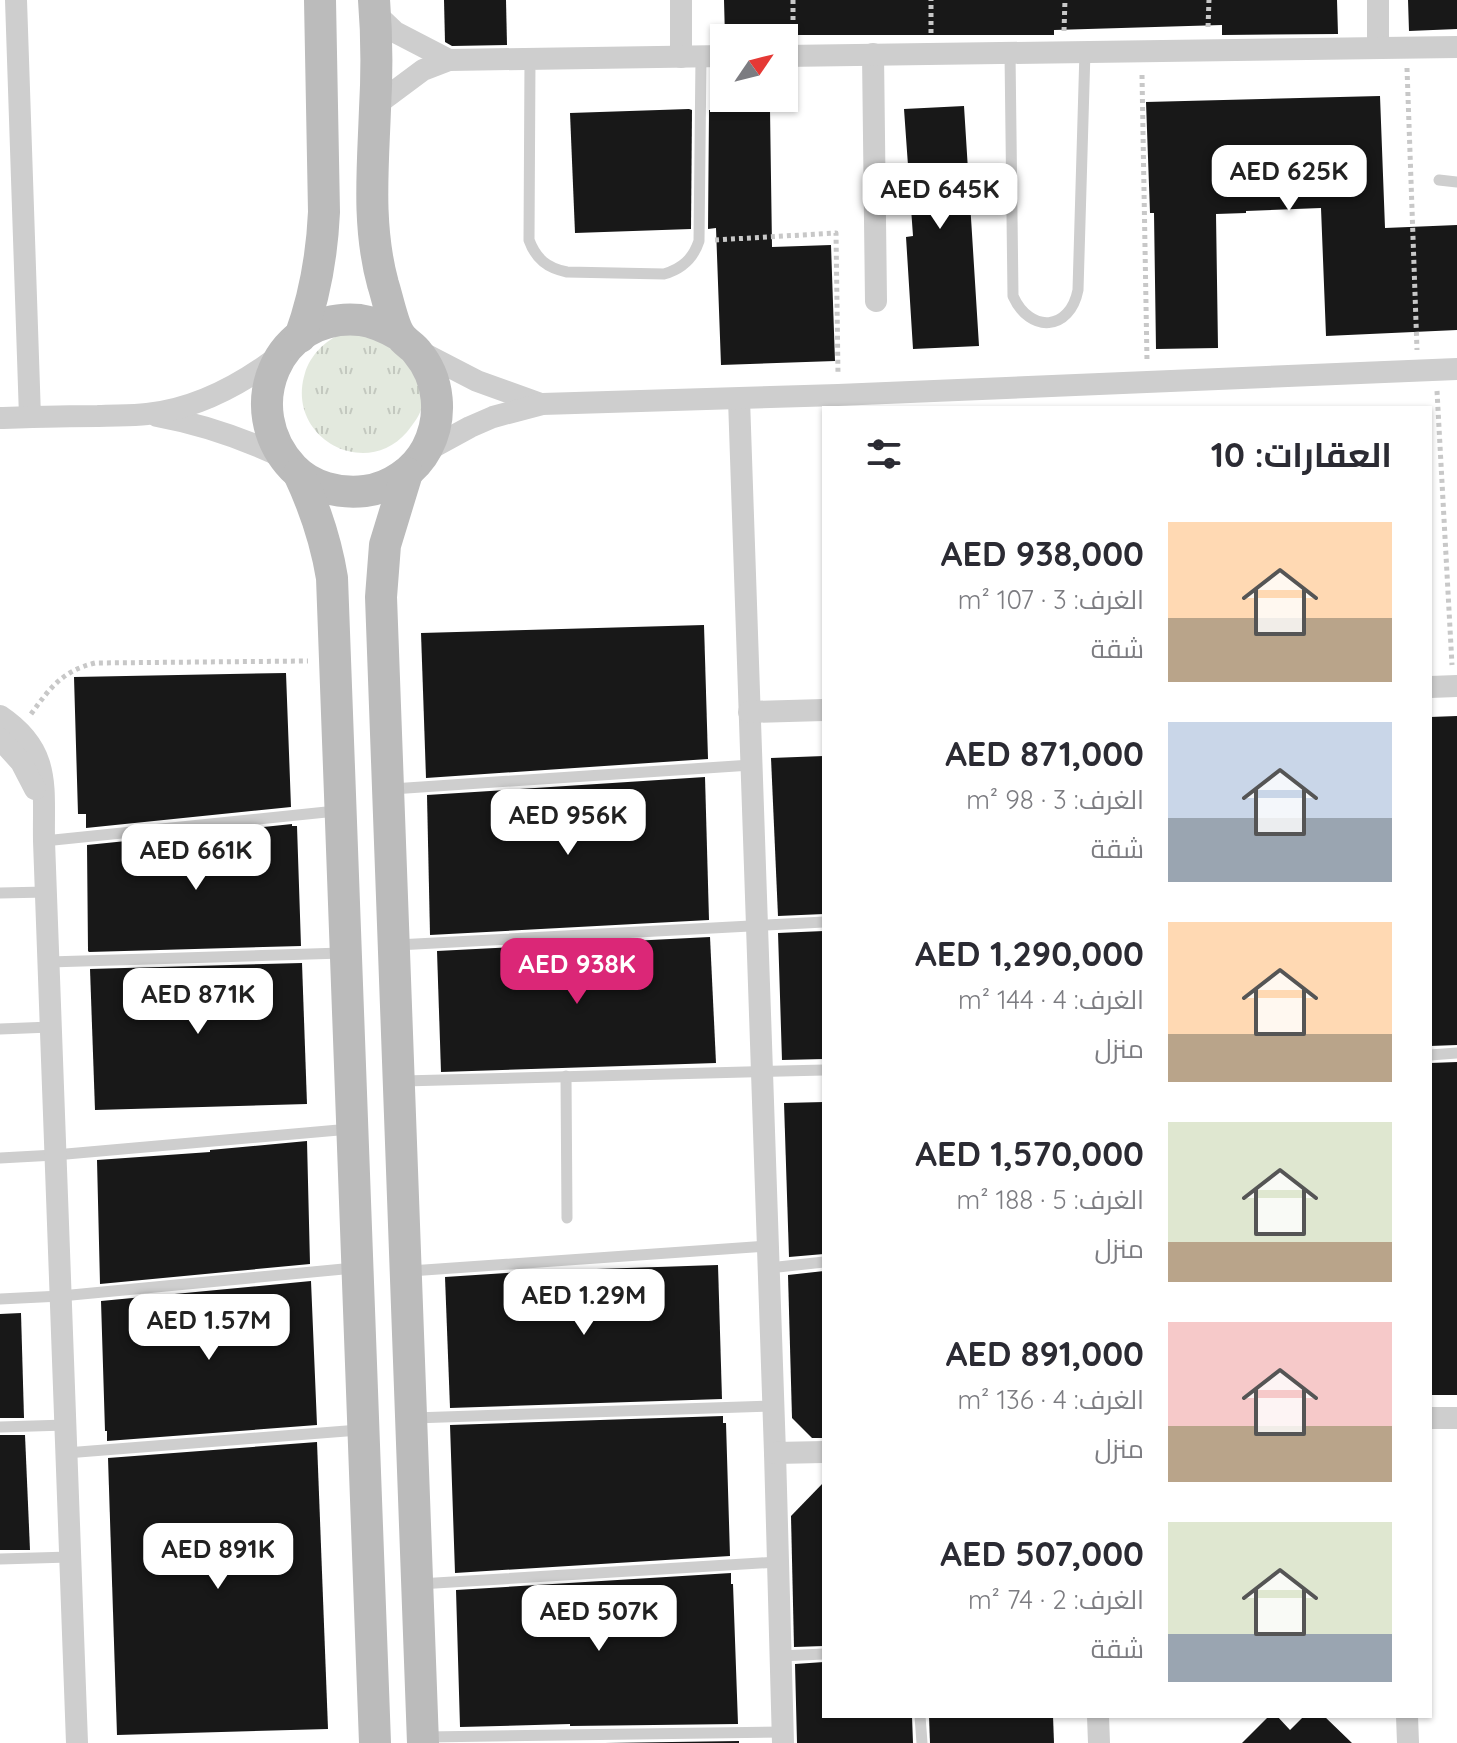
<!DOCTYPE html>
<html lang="ar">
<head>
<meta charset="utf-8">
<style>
	body { margin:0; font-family:Quicksand,Cairo,sans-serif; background:#f2f2f3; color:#2b2b33; direction:rtl; height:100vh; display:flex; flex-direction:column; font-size:30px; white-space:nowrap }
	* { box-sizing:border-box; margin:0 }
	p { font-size:26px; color:#7c7c81 }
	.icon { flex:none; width:44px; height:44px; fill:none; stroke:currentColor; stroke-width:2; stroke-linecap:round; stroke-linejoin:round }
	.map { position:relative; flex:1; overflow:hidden; direction:ltr }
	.sheet { position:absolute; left:822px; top:406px; width:610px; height:1312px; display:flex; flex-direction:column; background:#fff; border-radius:0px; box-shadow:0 2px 6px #0004; direction:rtl }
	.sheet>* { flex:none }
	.needle { width:52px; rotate:55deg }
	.tools { position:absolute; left:710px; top:24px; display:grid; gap:16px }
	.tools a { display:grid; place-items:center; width:88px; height:88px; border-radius:0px; background:#fff; box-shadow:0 2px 6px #0004; font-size:40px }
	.price { position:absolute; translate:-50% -68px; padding:0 18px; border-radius:16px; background:#fff; color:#222; font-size:26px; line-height:52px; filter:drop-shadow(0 2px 4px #0008) }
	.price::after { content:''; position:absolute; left:50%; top:48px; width:24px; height:18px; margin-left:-12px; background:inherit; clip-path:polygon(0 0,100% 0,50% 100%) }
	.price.current { background:#db2777; color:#fff }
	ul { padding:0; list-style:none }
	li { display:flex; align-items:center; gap:24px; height:200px; padding:0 40px }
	li span { display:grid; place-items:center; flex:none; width:224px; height:160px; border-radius:0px; color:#555 }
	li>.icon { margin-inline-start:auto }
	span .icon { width:96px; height:96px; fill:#fffc; stroke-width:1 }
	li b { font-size:34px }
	h2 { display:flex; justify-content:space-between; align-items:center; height:96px; padding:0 40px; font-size:34px }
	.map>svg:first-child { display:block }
	.grass { fill:url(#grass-tufts) }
	.building { fill:#181818 }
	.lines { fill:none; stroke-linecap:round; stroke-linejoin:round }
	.path { stroke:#c8c8c8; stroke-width:5; stroke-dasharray:4 4; stroke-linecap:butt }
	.lane { stroke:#cecece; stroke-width:11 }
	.street { stroke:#cecece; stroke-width:22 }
	.secondary { stroke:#bbb; stroke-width:32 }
</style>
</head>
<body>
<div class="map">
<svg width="1457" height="1743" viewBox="0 0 1457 1743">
	<defs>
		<pattern id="grass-tufts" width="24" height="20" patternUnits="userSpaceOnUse" patternTransform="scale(2)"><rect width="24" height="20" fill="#e3e9de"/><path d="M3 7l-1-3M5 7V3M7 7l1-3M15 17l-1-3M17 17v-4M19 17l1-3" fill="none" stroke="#c3c8bf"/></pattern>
	</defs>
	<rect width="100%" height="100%" fill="#fff"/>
	<!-- grass -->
	<path class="grass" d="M367 331 415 362C417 375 423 392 422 405 421 415 413 424 407 432 365 481 285 437 305 373 310 356 325 340 342 334 350 332 359 332 367 331Z"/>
	<!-- building -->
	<g class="building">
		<polygon points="444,0 506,0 507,45 452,46 445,42"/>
		<polygon points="724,0 1337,0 1338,34 1222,35 1222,25 1054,30 1054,35 783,35 784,38 725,38"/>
		<polygon points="1408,0 1457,0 1457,29 1409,31"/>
		<polygon points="1380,96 1385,228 1457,225 1457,330 1326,336 1321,208 1246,211 1246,213 1216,214 1218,348 1156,349 1154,213 1150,213 1146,102"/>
		<polygon points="964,106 979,346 913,349 906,237 913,236 904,109"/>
		<polygon points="689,109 692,110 691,229 575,233 570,113"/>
		<polygon points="770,109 772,247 831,245 835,361 721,365 716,228 708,229 709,110"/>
		<polygon points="704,625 708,759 426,778 421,633"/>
		<polygon points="286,673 291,807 86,828 86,814 78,814 74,677"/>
		<polygon points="1457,716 1457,1045 1430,1046 1430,717"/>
		<polygon points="824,756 824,914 778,916 771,758"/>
		<polygon points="705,777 709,920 430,935 427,795"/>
		<polygon points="292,824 292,826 297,826 301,946 89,952 88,951 87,845"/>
		<polygon points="824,931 824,1059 782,1060 778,933"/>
		<polygon points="710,937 716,1063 441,1072 437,951"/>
		<polygon points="302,963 307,1104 95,1110 90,969"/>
		<polygon points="1457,1062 1457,1395 1432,1395 1430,1341 1430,1063"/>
		<polygon points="824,1102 824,1254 789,1257 784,1103"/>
		<polygon points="307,1141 310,1264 100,1284 97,1160 210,1152 210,1150"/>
		<polygon points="718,1265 722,1399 450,1408 445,1277 536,1271"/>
		<polygon points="824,1271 824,1438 812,1438 792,1418 788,1275"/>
		<polygon points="311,1281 317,1425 107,1441 107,1431 105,1431 101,1301"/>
		<polygon points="21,1313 24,1418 0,1418 0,1314"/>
		<polygon points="723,1416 723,1423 726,1423 730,1556 455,1573 450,1425"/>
		<polygon points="0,1435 25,1435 30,1550 0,1550"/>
		<polygon points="317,1442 328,1729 117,1735 108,1458"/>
		<polygon points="824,1482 824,1646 794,1647 791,1516"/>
		<polygon points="731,1573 731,1584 733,1584 738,1724 570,1726 570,1724 460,1727 456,1590"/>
		<polygon points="824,1662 824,1716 912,1716 913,1743 797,1743 795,1664"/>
		<polygon points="929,1716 1053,1716 1054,1743 930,1743"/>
		<polygon points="1269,1716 1277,1716 1290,1730 1304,1716 1324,1716 1352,1743 1242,1743"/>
		<polygon points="739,1741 739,1743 605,1743"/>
	</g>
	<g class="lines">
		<!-- path -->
		<g class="path">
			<polyline points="793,0 793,35"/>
			<polyline points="1208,27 1209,0"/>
			<polyline points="1064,31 1065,0"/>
			<polyline points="931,33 931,0"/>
			<polyline points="1407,68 1417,350"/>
			<polyline points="1142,75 1147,361"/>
			<polyline points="715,240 836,233 838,374"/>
			<polyline points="1437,391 1452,665"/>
			<path d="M31 714C50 688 62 671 95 663L308 661"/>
		</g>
		<!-- lane -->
		<g class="lane">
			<path d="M1010 53 1013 296C1030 334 1070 331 1078 290L1085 51"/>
			<path d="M530 59 529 240C536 259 547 268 567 272L664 274C682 269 693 259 699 241L701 57"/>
			<polyline points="1439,180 1457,182"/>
			<polyline points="392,789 751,765"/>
			<polyline points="44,841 336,811"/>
			<polyline points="0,893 46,892"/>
			<polyline points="397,945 824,922"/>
			<polyline points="49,962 342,953"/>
			<polyline points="0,1029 51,1027"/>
			<polyline points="1430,1055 1457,1053"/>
			<polyline points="566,1076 567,1218"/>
			<polyline points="403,1081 824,1070"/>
			<polyline points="0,1158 55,1155 350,1129"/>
			<polyline points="769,1268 824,1262"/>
			<polyline points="410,1271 768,1246"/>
			<polyline points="0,1299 61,1296 354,1268"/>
			<polyline points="414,1418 773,1406"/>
			<polyline points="0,1427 66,1425"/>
			<polyline points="66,1453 359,1430"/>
			<polyline points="0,1559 70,1557"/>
			<polyline points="419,1584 778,1562"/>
			<polyline points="780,1656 824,1654"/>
			<polyline points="920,1716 922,1743"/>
			<polyline points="427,1737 783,1732"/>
		</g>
		<!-- street -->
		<g class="street">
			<polyline points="16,0 30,417"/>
			<polyline points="681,0 681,57"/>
			<polyline points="1378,0 1378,48"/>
			<polyline points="375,13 395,32 449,60"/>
			<polyline points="873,54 876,301"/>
			<polyline points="784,56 1457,47"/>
			<polyline points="376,105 423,70 449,60 724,56"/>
			<polyline points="419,351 477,381 541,404"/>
			<polyline points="739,399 775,1453 783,1743"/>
			<path d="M157 416C201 424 242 438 282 457"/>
			<path d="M0 418C33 417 65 416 98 416 114 415 131 416 147 414 196 409 242 384 280 355"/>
			<polyline points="426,451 470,427 493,417 542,404 838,395 1457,369"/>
			<polyline points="1430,687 1457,686"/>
			<polyline points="749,712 824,710"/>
			<path d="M0 716C52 751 43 787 44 841L77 1743"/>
			<polyline points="0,739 21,762 35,789"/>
			<polyline points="1430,1418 1457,1418"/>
			<polyline points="775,1453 824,1452"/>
			<polyline points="1098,1716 1099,1743"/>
			<polyline points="1407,1716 1408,1743"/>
		</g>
		<!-- secondary -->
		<g class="secondary">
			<path d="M374 0C377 36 377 73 375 109 373 167 367 226 383 284 387 296 393 326 400 335 404 342 413 346 417 352 440 379 443 417 427 448 415 471 390 488 365 491 339 494 311 487 293 468 237 409 277 312 360 320 374 322 387 328 399 335"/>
			<path d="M300 337C315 296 322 256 324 212L320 0"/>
			<polyline points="407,473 385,545 381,597 423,1743"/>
			<path d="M299 474C315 508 326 541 332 578L375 1743"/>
		</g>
	</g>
</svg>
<div class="tools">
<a><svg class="needle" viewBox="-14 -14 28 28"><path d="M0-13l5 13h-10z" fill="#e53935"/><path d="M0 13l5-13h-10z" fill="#7c7c81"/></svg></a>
</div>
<b class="price" style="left:1289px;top:213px">AED 625K</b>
<b class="price" style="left:940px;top:231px">AED 645K</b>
<b class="price" style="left:568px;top:857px">AED 956K</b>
<b class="price" style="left:196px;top:892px">AED 661K</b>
<b class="price current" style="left:577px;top:1006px">AED 938K</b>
<b class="price" style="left:198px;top:1036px">AED 871K</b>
<b class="price" style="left:584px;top:1337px">AED 1.29M</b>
<b class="price" style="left:209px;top:1362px">AED 1.57M</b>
<b class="price" style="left:218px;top:1591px">AED 891K</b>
<b class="price" style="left:599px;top:1653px">AED 507K</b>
<section class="sheet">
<h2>العقارات: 10<svg class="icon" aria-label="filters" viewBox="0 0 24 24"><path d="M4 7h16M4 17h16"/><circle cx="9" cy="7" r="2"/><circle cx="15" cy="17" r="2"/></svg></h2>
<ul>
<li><span style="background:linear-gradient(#ffd9b3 60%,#b9a48a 0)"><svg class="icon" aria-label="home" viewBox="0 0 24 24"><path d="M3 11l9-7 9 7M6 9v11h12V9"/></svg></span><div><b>AED 938,000</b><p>الغرف: 3 · 107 m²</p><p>شقة</p></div></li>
<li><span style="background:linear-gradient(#c9d6e8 60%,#9aa5b1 0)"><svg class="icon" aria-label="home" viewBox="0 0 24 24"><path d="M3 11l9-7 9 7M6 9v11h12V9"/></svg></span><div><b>AED 871,000</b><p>الغرف: 3 · 98 m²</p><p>شقة</p></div></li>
<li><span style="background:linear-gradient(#ffd9b3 70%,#b9a48a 0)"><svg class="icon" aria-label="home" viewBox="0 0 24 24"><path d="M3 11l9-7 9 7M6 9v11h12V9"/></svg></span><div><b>AED 1,290,000</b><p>الغرف: 4 · 144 m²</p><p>منزل</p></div></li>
<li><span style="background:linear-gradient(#dfe7d0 75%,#b9a48a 0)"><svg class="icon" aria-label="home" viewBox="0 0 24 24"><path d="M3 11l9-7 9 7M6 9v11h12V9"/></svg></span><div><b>AED 1,570,000</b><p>الغرف: 5 · 188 m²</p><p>منزل</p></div></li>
<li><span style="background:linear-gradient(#f6c9c9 65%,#b9a48a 0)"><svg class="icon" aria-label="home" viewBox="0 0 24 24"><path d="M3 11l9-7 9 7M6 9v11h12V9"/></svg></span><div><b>AED 891,000</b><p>الغرف: 4 · 136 m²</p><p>منزل</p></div></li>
<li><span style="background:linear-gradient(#dfe7d0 70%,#9aa5b1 0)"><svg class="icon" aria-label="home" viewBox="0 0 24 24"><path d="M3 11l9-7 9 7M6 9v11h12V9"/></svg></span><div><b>AED 507,000</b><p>الغرف: 2 · 74 m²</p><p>شقة</p></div></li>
</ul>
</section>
</div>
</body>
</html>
